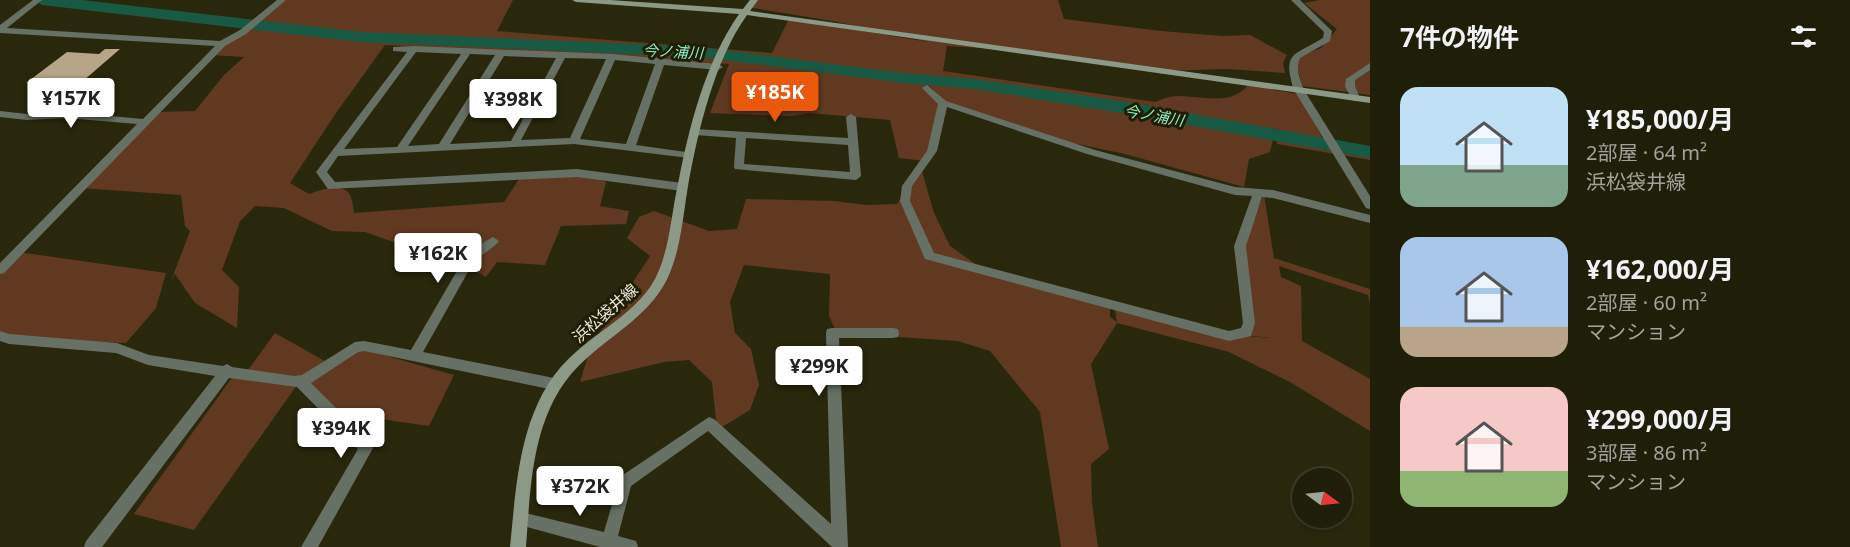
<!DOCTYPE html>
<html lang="ja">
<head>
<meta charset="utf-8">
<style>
	body { margin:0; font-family:"Noto Sans","Noto Sans JP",sans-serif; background:#272712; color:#f1f3f6; height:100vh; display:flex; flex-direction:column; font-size:22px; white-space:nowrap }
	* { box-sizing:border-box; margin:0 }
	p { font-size:20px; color:#a1a29c }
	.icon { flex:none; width:33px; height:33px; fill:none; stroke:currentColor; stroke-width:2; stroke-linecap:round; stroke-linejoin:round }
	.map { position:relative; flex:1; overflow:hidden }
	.sheet { display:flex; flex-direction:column; background:#1f1e09; width:480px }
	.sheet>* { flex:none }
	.needle { width:39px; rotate:105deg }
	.buttons { position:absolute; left:1292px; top:468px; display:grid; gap:12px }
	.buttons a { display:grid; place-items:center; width:60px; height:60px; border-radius:50%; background:#1f1e09; box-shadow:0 3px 9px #0003,0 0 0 2px #3c3c2a; font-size:30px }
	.price { position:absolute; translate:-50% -51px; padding:0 14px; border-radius:6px; background:#fff; color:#222; font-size:20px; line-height:39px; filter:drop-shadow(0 2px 3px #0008) }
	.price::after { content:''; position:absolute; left:50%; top:36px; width:18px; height:14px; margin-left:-9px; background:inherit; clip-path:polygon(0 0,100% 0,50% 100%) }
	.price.on { background:#ea580c; color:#fff }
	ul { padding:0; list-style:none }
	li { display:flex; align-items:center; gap:18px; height:150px; padding:0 30px }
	li span { display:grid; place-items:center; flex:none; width:168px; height:120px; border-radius:18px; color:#555 }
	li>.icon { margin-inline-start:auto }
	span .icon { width:72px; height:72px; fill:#fffc; stroke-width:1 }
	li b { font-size:26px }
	h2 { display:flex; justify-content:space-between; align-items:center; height:72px; padding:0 30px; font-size:26px }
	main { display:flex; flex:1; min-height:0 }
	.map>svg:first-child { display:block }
	.green { fill:#613921 }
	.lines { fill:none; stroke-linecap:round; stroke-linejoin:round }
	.river { fill:#175942; fill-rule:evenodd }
	.building { fill:#b7a588 }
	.street { fill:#677064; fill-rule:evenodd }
	.secondary { fill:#8c9987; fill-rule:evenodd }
	.labels { text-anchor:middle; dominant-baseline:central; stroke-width:6; stroke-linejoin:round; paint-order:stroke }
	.far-water-label { font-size:15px; font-style:italic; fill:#8fedc7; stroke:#1f1e03 }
	.street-label { font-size:16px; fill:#e7e8d7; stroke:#1f1e03 }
</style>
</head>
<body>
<main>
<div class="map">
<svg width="1370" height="547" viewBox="0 0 1370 547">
	<rect width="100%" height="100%" fill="#29280c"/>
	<!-- green -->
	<g class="green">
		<path d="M282 0H513L497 31 772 53 789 19 929 42 838 22 747 7 754 0H1058L1064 19 1161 31 1222 36 1250 35 1287 55 1283 63 1285 73 1226 69 1164 71 1012 50 947 46 943 71 1155 102C1163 99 1170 96 1178 96 1202 96 1230 106 1247 86H1273L1274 90 1299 94 1326 145 1370 151V160L1277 144 1276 127 1270 152 1249 159 1244 187 1125 154 1049 138 949 105 929 86 927 87 943 103 925 161 899 158 890 120 809 113 792 116 710 113 729 64 385 45 336 113 290 183 309 194C321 190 345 181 351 197 353 202 353 208 354 213L504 202 521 176 588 174 606 182 600 206 629 211 626 224 561 226 545 265 497 262 486 277 466 266 469 260 413 249 365 232 332 231 284 208 255 206 240 221 222 270 239 287 237 328 195 303 175 274 171 281 190 231 185 226 181 195 80 188 155 112 195 111 224 75 244 57 211 55Z"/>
		<polygon points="1320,0 1370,0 1370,95 1302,86 1295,58 1321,48 1337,29 1304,3"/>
		<polygon points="921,168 934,213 950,246 991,275 1110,304 1110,317 1117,322 1114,305 1223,334 1271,338 1238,334 1246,332 1242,243 1264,195 1274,258 1370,289 1370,304 1368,295 1279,266 1281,277 1301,286 1302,341 1370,379 1370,431 1290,382 1229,352 1117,323 1091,364 1109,449 1091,464 1092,503 1098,547 1061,547 1040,412 990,351 958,341 837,333 829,316 830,274 744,265 730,302 735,333 751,349 759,385 750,410 717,430 712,382 689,360 664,362 580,382 591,346 650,256 627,238 639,217 654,211 709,231 737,229 746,199 834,201 866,205 897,204"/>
		<polygon points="18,252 166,273 156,308 126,343 9,339 0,335 0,270"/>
		<polygon points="275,333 330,364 355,347 454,375 429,426 331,412 300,381 194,530 134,514 231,379 245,374"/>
	</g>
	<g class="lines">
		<!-- river -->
		<polygon class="river" points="34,0 82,0 360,32 700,47 904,73 975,79 1121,101 1370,146 1370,158 1121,113 975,89 904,83 700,57 360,42 42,5"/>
	</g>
	<!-- building -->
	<polygon class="building" points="105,49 120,49 61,100 48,98 63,86 26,83 67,52 99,54"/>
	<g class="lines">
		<!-- street -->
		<g class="street">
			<polygon points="33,0 42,0 7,28 220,41 240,30 277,0 286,0 246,34 225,46 4,273 0,274 0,263 137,124 66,118 27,120 0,117 0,111 27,114 66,112 143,119 215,46 0,33 0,25"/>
			<path d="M1291 0H1300L1332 31 1330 41 1300 58C1295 69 1300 79 1304 90L1370 196V209L1366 208 1294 90C1282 51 1294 56 1323 38L1324 32Z"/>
			<path d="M414 46 612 54 718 64 723 67 718 70 664 65 636 145 693 153 694 155 689 158 574 144 338 156 327 172 335 182 577 169 682 183 686 184 687 187 686 190 682 191 577 177 328 189 316 172 407 52 393 51V47ZM416 52 461 54 397 147 344 149ZM470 54 495 55 439 144 408 146ZM504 56 556 58 511 141 450 144ZM565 58 606 59 570 138 521 140ZM615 60 655 64 626 144 580 139Z"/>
			<polygon points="1370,63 1370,70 1355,80 1355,86 1360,98 1355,101 1352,100 1345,86 1346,79"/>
			<path d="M927 85 946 101 1095 150 1235 187 1273 190 1370 215V223L1273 198 1262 197 1246 246 1255 323 1251 336 1229 341 925 259 900 201 902 186 927 151 938 104 922 88ZM947 107 1087 154 1235 195 1252 196 1234 246 1243 323 1241 328 1229 331 934 253 910 201 912 186 937 151Z"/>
			<path d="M851 114 856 117 861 176 856 180 735 169 734 167 736 138 695 135 690 132 695 129 848 138 846 117ZM746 138 848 145 850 172 744 164Z"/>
			<path d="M493 237 499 241C492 250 481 254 473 263L423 352 554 378 559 380 561 384 559 388 554 390 364 351 358 352 311 383 371 443 373 448 318 547H301L358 449 297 387 229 378 102 547H84L86 541 215 376 148 365 116 353 9 344 0 341V331L9 334 117 343 149 355 223 366 227 364 232 367 294 376 302 375 355 342 364 341 411 350 465 257 472 249Z"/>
			<polygon points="832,328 893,328 898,329 899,333 898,337 893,338 839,338 848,547 832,547 708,431 631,486 618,536 636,541 638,547 600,547 516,524 513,519 516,514 521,512 604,532 620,477 709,417 714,419 831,524 826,333 827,329"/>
		</g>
		<!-- secondary -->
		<path class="secondary" d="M572 0H610L743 9 750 0H758L750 11 1370 97V103L747 15C714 61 698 131 688 186 683 216 681 247 669 275 653 312 616 332 587 358 532 405 531 480 526 547H510C517 478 520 399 577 351 603 328 640 309 656 277 670 248 671 215 678 184 689 127 705 63 739 14L576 2Z"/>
	</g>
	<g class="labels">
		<!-- far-water labels -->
		<g class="far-water-label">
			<text transform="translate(673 51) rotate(3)">今ノ浦川</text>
			<text transform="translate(1154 115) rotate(10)">今ノ浦川</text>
		</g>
		<!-- street labels -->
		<g class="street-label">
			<text transform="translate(605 313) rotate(-41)">浜松袋井線</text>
		</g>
	</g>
</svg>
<div class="buttons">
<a><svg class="needle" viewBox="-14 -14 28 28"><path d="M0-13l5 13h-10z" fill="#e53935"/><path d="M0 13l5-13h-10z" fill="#a1a29c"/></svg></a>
</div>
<b class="price on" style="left:775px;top:123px">¥185K</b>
<b class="price" style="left:71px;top:129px">¥157K</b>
<b class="price" style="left:513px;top:130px">¥398K</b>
<b class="price" style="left:438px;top:284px">¥162K</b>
<b class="price" style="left:819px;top:397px">¥299K</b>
<b class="price" style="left:341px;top:459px">¥394K</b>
<b class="price" style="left:580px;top:517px">¥372K</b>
</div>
<section class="sheet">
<h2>7件の物件<svg class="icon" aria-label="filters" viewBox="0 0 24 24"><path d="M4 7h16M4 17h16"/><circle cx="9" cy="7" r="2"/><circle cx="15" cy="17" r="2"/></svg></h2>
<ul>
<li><span style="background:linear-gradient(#bfe0f5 65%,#7fa58c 0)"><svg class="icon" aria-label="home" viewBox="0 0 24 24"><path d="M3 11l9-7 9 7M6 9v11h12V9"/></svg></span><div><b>¥185,000/月</b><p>2部屋 · 64 m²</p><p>浜松袋井線</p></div></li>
<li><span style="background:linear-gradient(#a9c7e8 75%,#b9a48a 0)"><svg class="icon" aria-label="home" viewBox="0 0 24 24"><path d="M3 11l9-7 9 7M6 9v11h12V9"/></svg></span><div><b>¥162,000/月</b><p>2部屋 · 60 m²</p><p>マンション</p></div></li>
<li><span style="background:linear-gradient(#f6c9c9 70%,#8fb573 0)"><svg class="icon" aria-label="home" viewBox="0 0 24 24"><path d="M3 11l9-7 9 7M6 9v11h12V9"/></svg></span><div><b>¥299,000/月</b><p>3部屋 · 86 m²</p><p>マンション</p></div></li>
</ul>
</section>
</main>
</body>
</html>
